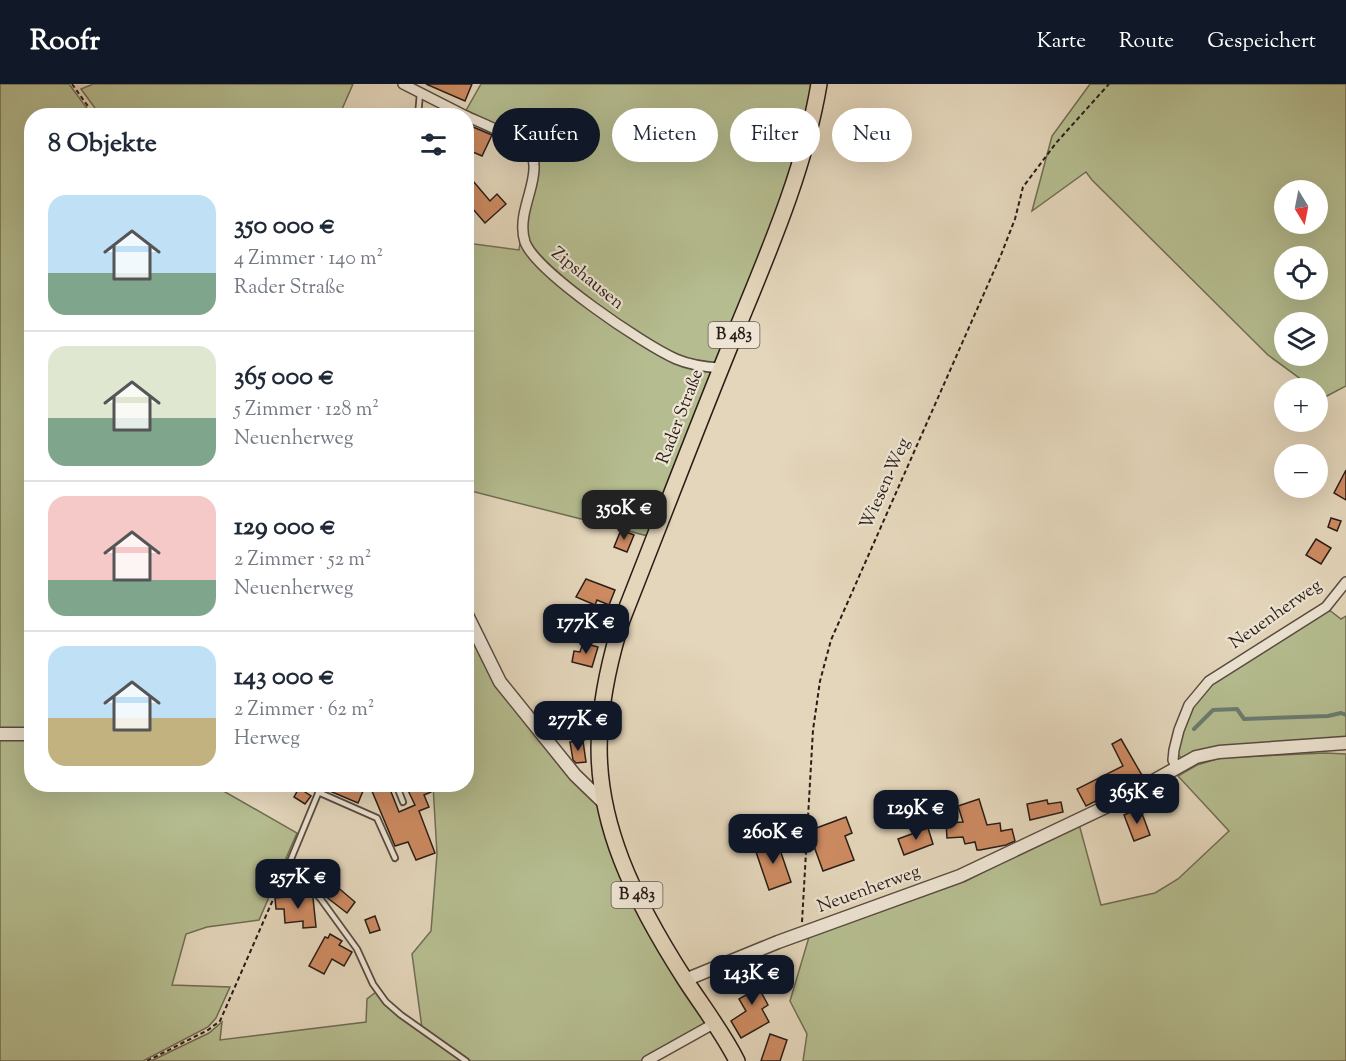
<!DOCTYPE html>
<html lang="de">
<head>
<meta charset="utf-8">
<style>
	body { margin:0; font-family:"Sorts Mill Goudy",serif; background:#f2f2f3; color:#1f2937; height:100vh; display:flex; flex-direction:column; font-size:22px; white-space:nowrap }
	* { box-sizing:border-box; margin:0 }
	p { font-size:20px; color:#747a83 }
	.icon { flex:none; width:33px; height:33px; fill:none; stroke:currentColor; stroke-width:2; stroke-linecap:round; stroke-linejoin:round }
	.map { position:relative; flex:1; overflow:hidden }
	.details { position:absolute; left:24px; top:24px; width:450px; height:684px; display:flex; flex-direction:column; background:#fff; border-radius:24px; box-shadow:0 6px 24px #0002 }
	.details>* { flex:none }
	.hud { position:absolute; left:492px; top:24px; width:570px; height:54px; display:flex; gap:12px }
	.needle { width:39px; rotate:170deg }
	.controls { position:absolute; left:1274px; top:96px; display:grid; gap:12px }
	.controls a { display:grid; place-items:center; width:54px; height:54px; border-radius:50%; background:#fff; box-shadow:0 6px 24px #0002; font-size:30px }
	.price { position:absolute; translate:-50% -51px; padding:0 14px; border-radius:12px; background:#111827; color:#fff; font-size:20px; line-height:39px; filter:drop-shadow(0 2px 3px #0008) }
	.price::after { content:''; position:absolute; left:50%; top:36px; width:18px; height:14px; margin-left:-9px; background:inherit; clip-path:polygon(0 0,100% 0,50% 100%) }
	.price.selected { background:#222; color:#fff }
	ul { padding:0; list-style:none }
	li { display:flex; align-items:center; gap:18px; height:150px; padding:0 24px }
	li+li { border-top:2px solid #e0e1e3 }
	li span { display:grid; place-items:center; flex:none; width:168px; height:120px; border-radius:18px; color:#555 }
	li>.icon { margin-inline-start:auto }
	span .icon { width:72px; height:72px; fill:#fffc; stroke-width:1 }
	li b { font-size:26px }
	h2 { display:flex; justify-content:space-between; align-items:center; height:72px; padding:0 24px; font-size:26px }
	.pill { padding:0 21px; border-radius:27px; background:#fff; box-shadow:0 6px 24px #0002; font-size:21px; line-height:54px }
	.pill.selected { background:#111827; color:#fff }
	header { display:flex; align-items:center; gap:36px; box-sizing:border-box; height:84px; padding:0 30px; background:#111827; color:#fff }
	header strong { font-size:28px }
	nav { display:flex; gap:33px; margin-inline-start:auto; font-size:21px }
	.map>svg:first-child { display:block }
	.green { fill:#b5bd90; stroke:#706d54; stroke-width:1.5; fill-rule:evenodd }
	.lines { fill:none; stroke-linecap:round; stroke-linejoin:round }
	.stream { stroke:#6b7b70; stroke-width:4 }
	.building { fill:#ce8b62; stroke:#2a1d18; stroke-width:1.5 }
	.service-casing { stroke:#584b41; stroke-width:8 }
	.minor-casing { stroke:#584b41; stroke-width:12 }
	.tertiary-casing { stroke:#584b41; stroke-width:15 }
	.primary-casing { stroke:#2a1d18; stroke-width:18 }
	.path { stroke:#2a1d18; stroke-width:2; stroke-dasharray:4.5 3; stroke-linecap:butt }
	.service { stroke:#ede4d3; stroke-width:4.5 }
	.minor { stroke:#ede4d3; stroke-width:9 }
	.tertiary { stroke:#ede4d3; stroke-width:12 }
	.primary { stroke:#e4d6bb; stroke-width:15 }
	.labels { text-anchor:middle; dominant-baseline:central; stroke-width:4.5; stroke-linejoin:round; paint-order:stroke }
	.shield { fill:#ede4d3; stroke:#645950; stroke-width:1.5 }
	.shield-label { font-size:16px; font-weight:bold; fill:#2a1d18 }
	.street-label { font-size:18px; fill:#2a1d18; stroke:#ede4d3 }
</style>
</head>
<body>
<header>
<strong>Roofr</strong>
<nav><a>Karte</a><a>Route</a><a>Gespeichert</a></nav>
</header>
<div class="map">
<svg width="1346" height="977" viewBox="0 0 1346 977">
	<rect width="100%" height="100%" fill="#e4d6bb"/>
	<filter id="stains"><feTurbulence type="fractalNoise" baseFrequency=".00333" numOctaves="4"/><feColorMatrix values="0 0 0 0 .2 0 0 0 0 .09 0 0 0 0 .02 0 0 0 .5 -.17"/></filter>
	<radialGradient id="worn" r=".72"><stop offset=".6" stop-color="#630" stop-opacity="0"/><stop offset="1" stop-color="#630" stop-opacity=".3"/></radialGradient>
	<!-- green -->
	<g class="green">
		<polygon points="0,0 69,0 92,31 32,32 31,648 0,647"/>
		<polygon points="93,0 353,0 339,32 100,31 81,5"/>
		<polygon points="481,0 816,0 807,47 652,453 467,406 467,159 519,166 532,70 464,30"/>
		<path d="M1090 0H1346V302L1325 313 1317 307V304H1313L1268 271 1092 96 1086 88 1032 127 1052 52ZM1284 106H1317V140H1284ZM1284 172H1317V206H1284ZM1284 238H1317V272H1284Z"/>
		<polygon points="1328,525 1341,535 1346,532 1346,654 1182,674 1178,671 1177,664 1190,619 1211,598"/>
		<polygon points="467,535 482,568 603,723 607,739 711,938 644,977 471,977 422,944 412,870 431,847 437,770 433,701 466,700"/>
		<polygon points="0,653 31,653 32,700 213,701 297,749 259,836 207,843 186,850 172,901 230,903 216,934 208,943 143,977 0,977"/>
		<polygon points="1325,669 1346,670 1346,977 803,977 807,950 790,917 809,853 966,797 1079,740 1101,821 1155,809 1178,795 1229,747 1178,692 1197,681 1220,674"/>
		<polygon points="376,908 408,939 462,977 151,977 209,949 222,938 220,956 366,938 367,915"/>
	</g>
	<g class="lines">
		<!-- stream -->
		<polyline class="stream" points="1194,645 1213,626 1237,625 1244,635 1328,632 1341,629 1346,631"/>
	</g>
	<!-- building -->
	<g class="building">
		<polygon points="426,0 472,0 465,17"/>
		<polygon points="466,40 492,51 482,72 466,65"/>
		<polygon points="473,97 490,117 497,110 506,120 485,139 466,117 466,102"/>
		<polygon points="1346,386 1346,416 1334,409"/>
		<polygon points="1331,434 1341,437 1337,447 1328,443"/>
		<polygon points="621,446 634,451 627,468 614,463"/>
		<polygon points="1316,455 1331,464 1321,480 1306,471"/>
		<polygon points="586,495 615,506 609,521 597,516 595,521 576,513"/>
		<polygon points="583,559 598,563 592,583 572,578 574,567 580,568"/>
		<polygon points="1121,655 1143,693 1086,722 1077,705 1123,682 1112,660"/>
		<polygon points="583,657 586,678 576,679 573,676 570,658"/>
		<polygon points="326,700 366,700 358,719 325,705"/>
		<polygon points="369,700 388,700 399,728 415,721 405,700 428,700 431,708 424,711 429,723 419,727 435,769 416,776 408,758 395,762"/>
		<polygon points="299,704 311,712 305,720 294,713"/>
		<polygon points="979,715 987,741 1000,739 1001,747 1012,745 1015,757 1006,761 980,766 977,766 975,758 965,760 963,753 947,754 946,739 963,738 958,722"/>
		<polygon points="1047,716 1048,720 1061,718 1063,728 1030,736 1027,720"/>
		<polygon points="1140,724 1150,751 1134,757 1124,731"/>
		<polygon points="846,733 852,749 845,752 854,776 823,787 811,754 814,753 811,746"/>
		<polygon points="928,744 933,760 904,771 898,755"/>
		<polygon points="777,757 791,798 769,806 755,765"/>
		<polygon points="335,801 355,818 347,829 325,812"/>
		<polygon points="310,811 313,814 316,843 303,844 303,837 285,839 284,825 276,825 275,814"/>
		<polygon points="375,832 380,846 370,849 365,836"/>
		<polygon points="330,850 342,857 339,861 352,868 344,882 332,875 324,890 309,882 325,853 328,854"/>
		<polygon points="758,885 768,902 760,906 768,921 762,925 769,938 741,954 731,937 746,927 739,915 753,907 744,892"/>
		<polygon points="770,950 787,956 780,977 761,977"/>
	</g>
	<g class="lines">
		<!-- service casing -->
		<g class="service-casing">
			<g id="service">
				<polyline points="418,32 420,9"/>
				<path d="M322 700 286 787C296 797 310 803 320 814L357 865 373 900 386 918 401 931 466 977"/>
				<polyline points="396,700 403,718"/>
				<polyline points="318,708 377,734 395,774"/>
			</g>
		</g>
		<!-- minor casing -->
		<g class="minor-casing">
			<g id="minor">
				<polyline points="403,0 466,32"/>
				<path d="M466 32C485 41 533 57 534 81 535 94 529 109 526 122 523 133 521 146 525 158 536 188 644 261 676 275 690 281 705 283 720 284"/>
				<polyline points="1176,683 1173,676 1174,666 1179,646 1189,621 1209,597 1326,523 1346,498"/>
				<polyline points="647,977 715,939"/>
			</g>
		</g>
		<!-- tertiary casing -->
		<g class="tertiary-casing">
			<g id="tertiary">
				<polyline points="466,529 500,598 575,691 605,720"/>
				<polyline points="0,650 32,650"/>
				<polyline points="685,896 778,858 960,792 1114,719 1196,673 1219,668 1346,659"/>
			</g>
		</g>
		<!-- primary casing -->
		<g class="primary-casing">
			<path id="primary" d="M737 977C723 949 703 923 686 897 637 821 592 736 600 643 603 606 611 571 622 536 658 445 693 353 730 262 764 178 804 90 819 0"/>
		</g>
		<!-- path -->
		<g class="path">
			<polyline points="72,0 95,32"/>
			<polyline points="802,838 813,646 820,597 831,556 1001,171 1015,135 1023,103 1056,59 1109,0"/>
			<polyline points="147,977 208,946 220,937 282,795"/>
		</g>
		<!-- service -->
		<use href="#service" class="service"/>
		<!-- minor -->
		<use href="#minor" class="minor"/>
		<!-- tertiary -->
		<use href="#tertiary" class="tertiary"/>
		<!-- primary -->
		<use href="#primary" class="primary"/>
	</g>
	<g class="labels">
		<!-- shield labels -->
		<g class="shield">
			<rect x="708.5" y="238" width="51" height="26" rx="4.5"/>
			<rect x="611.5" y="798" width="51" height="26" rx="4.5"/>
		</g>
		<g class="shield-label">
			<text x="734" y="251">B 483</text>
			<text x="637" y="811">B 483</text>
		</g>
		<!-- street labels -->
		<g class="street-label">
			<text transform="translate(587 195) rotate(39)">Zipshausen</text>
			<text transform="translate(681 333) rotate(-69)">Rader Straße</text>
			<text transform="translate(886 400) rotate(-66)">Wiesen-Weg</text>
			<text transform="translate(1276 531) rotate(-35)">Neuenherweg</text>
			<text transform="translate(869 806) rotate(-20)">Neuenherweg</text>
		</g>
	</g>
	<rect width="100%" height="100%" filter="url(#stains)"/>
	<rect width="100%" height="100%" fill="url(#worn)"/>
</svg>
<div class="controls">
<a><svg class="needle" viewBox="-14 -14 28 28"><path d="M0-13l5 13h-10z" fill="#e53935"/><path d="M0 13l5-13h-10z" fill="#747a83"/></svg></a>
<a><svg class="icon" aria-label="locate" viewBox="0 0 24 24"><circle cx="12" cy="12" r="6"/><path d="M12 2v4M12 18v4M2 12h4M18 12h4"/></svg></a>
<a><svg class="icon" aria-label="layers" viewBox="0 0 24 24"><path d="M12 4l9 5-9 5-9-5zM3 14l9 5 9-5"/></svg></a>
<a>+</a>
<a>−</a>
</div>
<b class="price selected" style="left:624px;top:457px">350K €</b>
<b class="price" style="left:586px;top:571px">177K €</b>
<b class="price" style="left:578px;top:668px">277K €</b>
<b class="price" style="left:1137px;top:741px">365K €</b>
<b class="price" style="left:916px;top:757px">129K €</b>
<b class="price" style="left:773px;top:781px">260K €</b>
<b class="price" style="left:298px;top:826px">257K €</b>
<b class="price" style="left:752px;top:922px">143K €</b>
<div class="hud">
<a class="pill selected">Kaufen</a>
<a class="pill">Mieten</a>
<a class="pill">Filter</a>
<a class="pill">Neu</a>
</div>
<section class="details">
<h2>8 Objekte<svg class="icon" aria-label="filters" viewBox="0 0 24 24"><path d="M4 7h16M4 17h16"/><circle cx="9" cy="7" r="2"/><circle cx="15" cy="17" r="2"/></svg></h2>
<ul>
<li><span style="background:linear-gradient(#bfe0f5 65%,#7fa58c 0)"><svg class="icon" aria-label="home" viewBox="0 0 24 24"><path d="M3 11l9-7 9 7M6 9v11h12V9"/></svg></span><div><b>350 000 €</b><p>4 Zimmer · 140 m²</p><p>Rader Straße</p></div></li>
<li><span style="background:linear-gradient(#dfe7d0 60%,#7fa58c 0)"><svg class="icon" aria-label="home" viewBox="0 0 24 24"><path d="M3 11l9-7 9 7M6 9v11h12V9"/></svg></span><div><b>365 000 €</b><p>5 Zimmer · 128 m²</p><p>Neuenherweg</p></div></li>
<li><span style="background:linear-gradient(#f6c9c9 70%,#7fa58c 0)"><svg class="icon" aria-label="home" viewBox="0 0 24 24"><path d="M3 11l9-7 9 7M6 9v11h12V9"/></svg></span><div><b>129 000 €</b><p>2 Zimmer · 52 m²</p><p>Neuenherweg</p></div></li>
<li><span style="background:linear-gradient(#bfe0f5 60%,#c2b280 0)"><svg class="icon" aria-label="home" viewBox="0 0 24 24"><path d="M3 11l9-7 9 7M6 9v11h12V9"/></svg></span><div><b>143 000 €</b><p>2 Zimmer · 62 m²</p><p>Herweg</p></div></li>
</ul>
</section>
</div>
</body>
</html>
